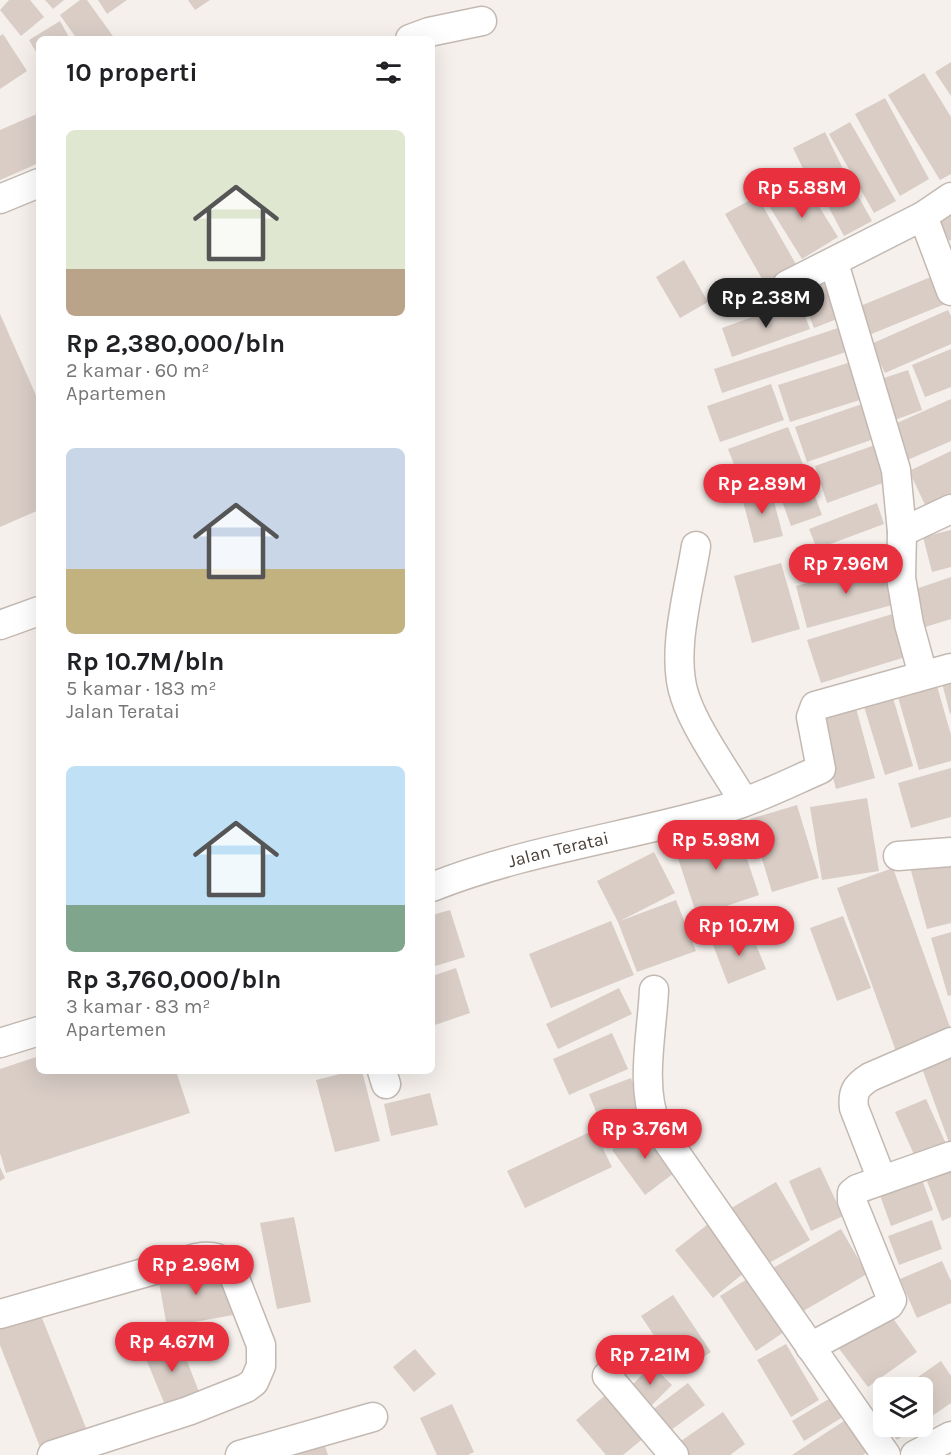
<!DOCTYPE html>
<html lang="id">
<head>
<meta charset="utf-8">
<style>
	body { margin:0; font-family:Karla,sans-serif; background:#f2f2f2; color:#202124; height:100vh; display:flex; flex-direction:column; font-size:22px; white-space:nowrap }
	* { box-sizing:border-box; margin:0 }
	p { font-size:20px; color:#757577 }
	.icon { flex:none; width:33px; height:33px; fill:none; stroke:currentColor; stroke-width:2; stroke-linecap:round; stroke-linejoin:round }
	.map { position:relative; flex:1; overflow:hidden }
	.side { position:absolute; left:36px; top:36px; width:399px; height:1038px; display:flex; flex-direction:column; background:#fff; border-radius:9px; box-shadow:0 6px 24px #0002 }
	.side>* { flex:none }
	.controls { position:absolute; left:873px; top:1377px; display:grid; gap:12px }
	.controls a { display:grid; place-items:center; width:60px; height:60px; border-radius:9px; background:#fff; box-shadow:0 6px 24px #0002; font-size:30px }
	.price { position:absolute; translate:-50% -51px; padding:0 14px; border-radius:21px; background:#e8303f; color:#fff; font-size:20px; line-height:39px; filter:drop-shadow(0 2px 3px #0008) }
	.price::after { content:''; position:absolute; left:50%; top:36px; width:18px; height:14px; margin-left:-9px; background:inherit; clip-path:polygon(0 0,100% 0,50% 100%) }
	.price.on { background:#222; color:#fff }
	ul { padding:0; list-style:none }
	li { display:grid; align-content:center; gap:12px; height:318px; padding:0 30px }
	li span { display:grid; place-items:center; height:186px; border-radius:9px; color:#555 }
	li>.icon { margin-inline-start:auto }
	span .icon { width:108px; height:108px; fill:#fffc; stroke-width:1 }
	li b { font-size:26px }
	h2 { display:flex; justify-content:space-between; align-items:center; height:72px; padding:0 30px; font-size:26px }
	.map>svg:first-child { display:block }
	.building { fill:#d9cdc6 }
	.lines { fill:none; stroke-linecap:round; stroke-linejoin:round }
	.minor-casing { stroke:#c3b9b2; stroke-width:31 }
	.minor { stroke:#fff; stroke-width:28 }
	.labels { text-anchor:middle; dominant-baseline:central; stroke-width:6; stroke-linejoin:round; paint-order:stroke }
	.street-label { font-size:18px; fill:#49403a; stroke:#fff }
</style>
</head>
<body>
<div class="map">
<svg width="951" height="1455" viewBox="0 0 951 1455">
	<rect width="100%" height="100%" fill="#f5f0ec"/>
	<!-- building -->
	<g class="building">
		<polygon points="9,0 30,0 44,17 21,36 0,10"/>
		<polygon points="45,0 64,0 53,9"/>
		<polygon points="80,0 87,0 115,39 77,39 60,15"/>
		<polygon points="98,0 127,0 107,14"/>
		<polygon points="188,0 210,0 195,10"/>
		<polygon points="60,21 70,39 39,39 39,57 29,40"/>
		<polygon points="3,34 27,71 0,89 0,36"/>
		<polygon points="951,62 951,96 935,72"/>
		<polygon points="924,73 951,117 951,174 940,180 888,95"/>
		<polygon points="885,98 929,179 900,196 855,114"/>
		<polygon points="39,113 39,163 0,180 0,130"/>
		<polygon points="850,122 896,201 874,213 829,134"/>
		<polygon points="825,132 844,171 812,187 793,148"/>
		<polygon points="847,176 872,221 844,236 820,191"/>
		<polygon points="802,179 838,237 802,259 766,201"/>
		<polygon points="757,196 797,266 765,284 725,214"/>
		<polygon points="951,203 951,240 949,241 934,212"/>
		<polygon points="684,260 708,302 680,318 656,277"/>
		<polygon points="938,274 950,302 864,337 853,309"/>
		<polygon points="821,276 837,319 814,328 797,285"/>
		<polygon points="799,300 810,329 732,357 722,328"/>
		<polygon points="948,310 951,316 951,344 885,373 871,344"/>
		<polygon points="0,314 39,402 39,510 0,527"/>
		<polygon points="841,327 849,351 722,393 714,369"/>
		<polygon points="951,349 951,387 925,397 912,365"/>
		<polygon points="851,362 863,399 790,422 778,385"/>
		<polygon points="908,370 922,410 892,421 878,380"/>
		<polygon points="771,384 784,420 720,442 707,406"/>
		<polygon points="951,399 951,441 903,462 888,427"/>
		<polygon points="865,403 877,438 807,462 795,427"/>
		<polygon points="788,427 804,467 744,490 728,449"/>
		<polygon points="878,444 891,480 827,503 815,466"/>
		<polygon points="951,451 951,497 927,509 909,471"/>
		<polygon points="807,474 822,515 791,526 776,484"/>
		<polygon points="770,486 783,536 754,543 741,494"/>
		<polygon points="877,503 884,524 817,549 809,529"/>
		<polygon points="951,530 951,567 932,572 923,537"/>
		<polygon points="884,562 896,604 807,628 796,586"/>
		<polygon points="781,563 800,629 752,643 734,576"/>
		<polygon points="951,577 951,619 922,628 910,591"/>
		<polygon points="899,612 912,655 821,683 807,640"/>
		<polygon points="951,676 951,713 950,714 941,679"/>
		<polygon points="937,686 951,735 951,761 919,770 898,697"/>
		<polygon points="891,691 913,766 885,775 862,700"/>
		<polygon points="856,708 875,778 836,789 817,718"/>
		<polygon points="951,768 951,817 911,828 898,783"/>
		<polygon points="867,798 879,871 822,880 810,807"/>
		<polygon points="797,805 819,878 772,892 750,819"/>
		<polygon points="736,826 759,895 697,916 674,846"/>
		<polygon points="654,852 675,893 620,921 676,900 696,951 637,972 618,922 597,881"/>
		<polygon points="951,856 951,923 927,929 910,867"/>
		<polygon points="893,868 951,1030 898,1057 837,888"/>
		<polygon points="450,910 465,957 432,967 432,915"/>
		<polygon points="843,916 871,988 837,1001 810,928"/>
		<polygon points="611,921 634,975 551,1008 529,954"/>
		<polygon points="750,930 766,969 728,984 713,945"/>
		<polygon points="951,932 951,995 948,996 931,938"/>
		<polygon points="456,968 470,1013 432,1026 432,976"/>
		<polygon points="619,988 632,1014 558,1049 546,1024"/>
		<polygon points="612,1033 628,1069 569,1095 553,1059"/>
		<polygon points="951,1049 951,1148 919,1060"/>
		<polygon points="39,1056 39,1071 176,1071 190,1113 6,1173 0,1153 0,1069"/>
		<polygon points="352,1071 362,1071 380,1141 335,1152 316,1080"/>
		<polygon points="631,1078 647,1119 605,1135 589,1094"/>
		<polygon points="430,1093 438,1125 391,1136 384,1104"/>
		<polygon points="926,1099 947,1146 916,1159 895,1112"/>
		<polygon points="646,1125 678,1170 645,1195 612,1150"/>
		<polygon points="594,1130 612,1167 525,1208 507,1171"/>
		<polygon points="951,1163 951,1217 942,1221 924,1173"/>
		<polygon points="0,1167 5,1178 0,1181"/>
		<polygon points="820,1167 843,1216 811,1231 789,1181"/>
		<polygon points="919,1171 933,1210 891,1226 877,1187"/>
		<polygon points="776,1182 810,1240 760,1268 726,1211"/>
		<polygon points="294,1217 311,1302 277,1309 260,1223"/>
		<polygon points="932,1220 942,1249 899,1265 888,1236"/>
		<polygon points="712,1221 750,1268 713,1298 675,1250"/>
		<polygon points="841,1229 867,1274 793,1317 766,1272"/>
		<polygon points="942,1261 951,1281 951,1303 917,1318 900,1279"/>
		<polygon points="225,1266 233,1315 167,1327 158,1277"/>
		<polygon points="752,1276 787,1330 756,1351 720,1296"/>
		<polygon points="673,1295 711,1352 679,1373 641,1316"/>
		<polygon points="38,1308 86,1428 40,1447 0,1345 0,1324"/>
		<polygon points="887,1310 917,1352 868,1387 837,1346"/>
		<polygon points="179,1340 199,1392 165,1405 144,1354"/>
		<polygon points="786,1344 819,1400 791,1417 757,1360"/>
		<polygon points="415,1349 436,1374 414,1392 393,1367"/>
		<polygon points="941,1361 951,1376 951,1403 922,1423 922,1388 902,1388"/>
		<polygon points="652,1365 672,1385 649,1408 629,1388"/>
		<polygon points="688,1383 705,1405 667,1433 651,1411"/>
		<polygon points="608,1393 645,1437 623,1455 606,1455 576,1420"/>
		<polygon points="834,1396 846,1415 804,1441 792,1421"/>
		<polygon points="884,1400 884,1421 874,1406"/>
		<polygon points="452,1404 474,1452 468,1455 437,1455 420,1418"/>
		<polygon points="723,1412 745,1444 730,1455 687,1455 678,1443"/>
		<polygon points="847,1419 869,1451 863,1455 792,1455"/>
		<polygon points="887,1426 917,1426 897,1440"/>
		<polygon points="322,1437 328,1455 287,1455"/>
	</g>
	<g class="lines">
		<!-- minor casing -->
		<g class="minor-casing">
			<g id="minor">
				<polyline points="410,39 429,32 482,21"/>
				<polyline points="0,199 39,183"/>
				<polyline points="923,216 951,291"/>
				<polyline points="834,263 896,470 902,532 901,578 909,624 923,675"/>
				<polyline points="787,285 923,216 951,197"/>
				<polyline points="902,532 951,509"/>
				<path d="M696 546C689 591 670 654 685 697 696 730 726 771 744 802"/>
				<polyline points="0,625 39,611"/>
				<polyline points="898,856 951,852"/>
				<path id="s1" d="M432 887C525 850 628 837 724 809 758 799 789 783 821 769L811 717 815 706 951 668"/>
				<path d="M654 990C652 1033 640 1085 656 1125L886 1455"/>
				<polyline points="0,1043 39,1031"/>
				<polyline points="382,1071 386,1084"/>
				<path d="M882 1180 854 1108C852 1092 856 1086 870 1077L951 1042"/>
				<path d="M0 1314 196 1258C212 1255 223 1257 232 1271L261 1345V1366L254 1382 246 1388 188 1411 52 1455"/>
				<polyline points="810,1347 889,1305 892,1300 852,1201 852,1193 857,1189 951,1156"/>
				<polyline points="607,1376 674,1455"/>
				<polyline points="240,1455 373,1417"/>
				<polyline points="915,1455 951,1436"/>
			</g>
		</g>
		<!-- minor -->
		<use href="#minor" class="minor"/>
	</g>
	<g class="labels">
		<!-- street labels -->
		<g class="street-label">
			<text stroke="none"><textPath href="#s1" startOffset="132">Jalan Teratai</textPath></text>
		</g>
	</g>
</svg>
<div class="controls">
<a><svg class="icon" aria-label="layers" viewBox="0 0 24 24"><path d="M12 4l9 5-9 5-9-5zM3 14l9 5 9-5"/></svg></a>
</div>
<b class="price" style="left:802px;top:219px">Rp 5.88M</b>
<b class="price on" style="left:766px;top:329px">Rp 2.38M</b>
<b class="price" style="left:762px;top:515px">Rp 2.89M</b>
<b class="price" style="left:846px;top:595px">Rp 7.96M</b>
<b class="price" style="left:716px;top:871px">Rp 5.98M</b>
<b class="price" style="left:739px;top:957px">Rp 10.7M</b>
<b class="price" style="left:645px;top:1160px">Rp 3.76M</b>
<b class="price" style="left:196px;top:1296px">Rp 2.96M</b>
<b class="price" style="left:172px;top:1373px">Rp 4.67M</b>
<b class="price" style="left:650px;top:1386px">Rp 7.21M</b>
<section class="side">
<h2>10 properti<svg class="icon" aria-label="filters" viewBox="0 0 24 24"><path d="M4 7h16M4 17h16"/><circle cx="9" cy="7" r="2"/><circle cx="15" cy="17" r="2"/></svg></h2>
<ul>
<li><span style="background:linear-gradient(#dfe7d0 75%,#b9a48a 0)"><svg class="icon" aria-label="home" viewBox="0 0 24 24"><path d="M3 11l9-7 9 7M6 9v11h12V9"/></svg></span><div><b>Rp 2,380,000/bln</b><p>2 kamar · 60 m²</p><p>Apartemen</p></div></li>
<li><span style="background:linear-gradient(#c9d6e8 65%,#c2b280 0)"><svg class="icon" aria-label="home" viewBox="0 0 24 24"><path d="M3 11l9-7 9 7M6 9v11h12V9"/></svg></span><div><b>Rp 10.7M/bln</b><p>5 kamar · 183 m²</p><p>Jalan Teratai</p></div></li>
<li><span style="background:linear-gradient(#bfe0f5 75%,#7fa58c 0)"><svg class="icon" aria-label="home" viewBox="0 0 24 24"><path d="M3 11l9-7 9 7M6 9v11h12V9"/></svg></span><div><b>Rp 3,760,000/bln</b><p>3 kamar · 83 m²</p><p>Apartemen</p></div></li>
</ul>
</section>
</div>
</body>
</html>
